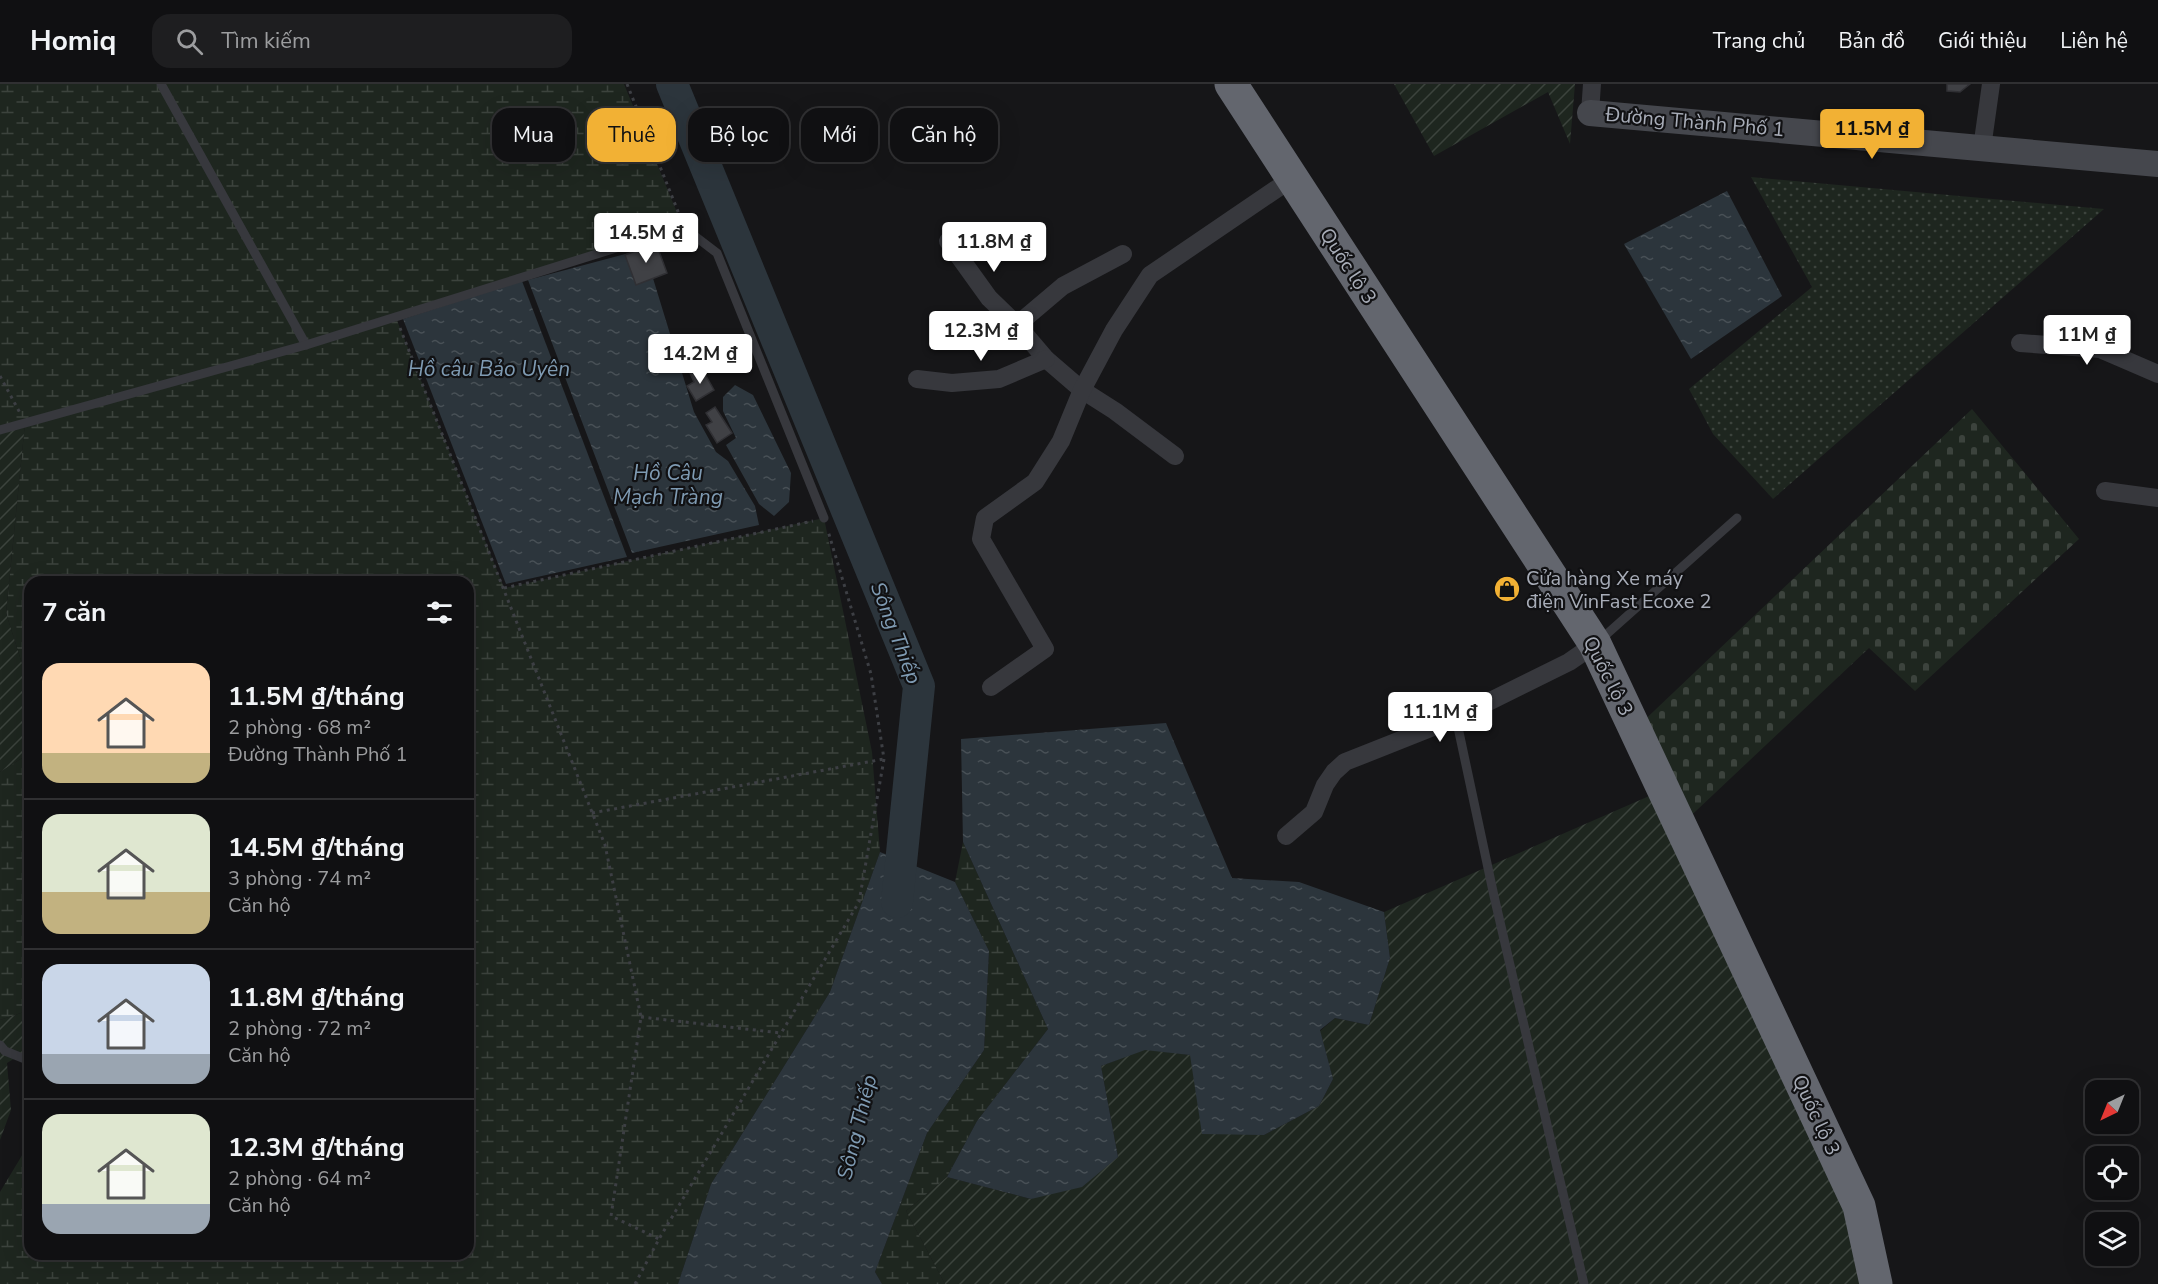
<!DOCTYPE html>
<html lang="vi">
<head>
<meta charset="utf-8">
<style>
	body { margin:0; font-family:"Nunito Sans",sans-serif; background:#1e1e20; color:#f1f3f6; height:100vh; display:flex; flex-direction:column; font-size:22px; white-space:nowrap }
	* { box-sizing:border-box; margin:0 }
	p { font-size:20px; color:#9c9d9f }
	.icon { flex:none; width:33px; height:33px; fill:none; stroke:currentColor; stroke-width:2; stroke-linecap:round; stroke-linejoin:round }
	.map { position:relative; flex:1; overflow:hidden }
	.drawer { position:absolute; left:24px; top:492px; width:450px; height:684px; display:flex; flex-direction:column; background:#101012; border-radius:18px; box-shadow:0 6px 24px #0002,0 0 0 2px #303032 }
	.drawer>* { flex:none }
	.banner { position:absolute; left:492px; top:24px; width:570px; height:54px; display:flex; gap:12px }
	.needle { width:39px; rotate:223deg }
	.controls { position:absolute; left:2085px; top:996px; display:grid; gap:12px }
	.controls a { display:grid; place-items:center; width:54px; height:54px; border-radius:12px; background:#101012; box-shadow:0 6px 24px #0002,0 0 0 2px #303032; font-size:30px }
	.price { position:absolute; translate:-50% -51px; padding:0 14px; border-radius:6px; background:#fff; color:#222; font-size:20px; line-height:39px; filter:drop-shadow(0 2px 3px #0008) }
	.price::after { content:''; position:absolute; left:50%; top:36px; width:18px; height:14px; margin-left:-9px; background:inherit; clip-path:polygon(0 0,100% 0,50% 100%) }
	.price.selected { background:#f2b134; color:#111 }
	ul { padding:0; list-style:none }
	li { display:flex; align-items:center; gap:18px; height:150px; padding:0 18px }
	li+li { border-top:2px solid #303032 }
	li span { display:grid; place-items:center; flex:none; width:168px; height:120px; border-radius:18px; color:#555 }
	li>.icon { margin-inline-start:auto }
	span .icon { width:72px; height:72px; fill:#fffc; stroke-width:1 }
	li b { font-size:26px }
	h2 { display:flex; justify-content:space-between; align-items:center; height:72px; padding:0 18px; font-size:26px }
	.pill { padding:0 21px; border-radius:18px; background:#101012; box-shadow:0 6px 24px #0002,0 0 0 2px #303032; font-size:21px; line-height:54px }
	.pill.selected { background:#f2b134; color:#111 }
	header { display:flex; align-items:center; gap:36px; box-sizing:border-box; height:84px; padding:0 30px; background:#101012; border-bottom:2px solid #303032 }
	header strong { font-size:28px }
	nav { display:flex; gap:33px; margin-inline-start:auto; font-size:21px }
	.search { width:420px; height:54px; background:#1e1e20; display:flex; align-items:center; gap:15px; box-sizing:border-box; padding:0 21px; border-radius:18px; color:#9c9d9f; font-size:22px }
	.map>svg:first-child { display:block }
	.grass { fill:url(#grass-dots) }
	.wetland { fill:url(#wetland-marsh) }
	.cemetery { fill:url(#cemetery-stones) }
	.garden { fill:url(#garden-furrows) }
	.water { fill:url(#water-ripples) }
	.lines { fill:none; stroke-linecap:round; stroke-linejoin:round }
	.river { stroke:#2c353c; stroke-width:32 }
	.building { fill:#404145; stroke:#303034; stroke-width:1.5 }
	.path { stroke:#3d3f44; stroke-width:3; stroke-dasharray:3 4.5; stroke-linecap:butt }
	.lane { stroke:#37383d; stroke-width:9 }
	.street { stroke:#37383d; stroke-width:18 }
	.secondary { stroke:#45474d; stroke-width:26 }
	.highway { stroke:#63666e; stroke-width:33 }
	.labels { text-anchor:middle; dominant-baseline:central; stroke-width:4.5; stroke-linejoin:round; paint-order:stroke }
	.street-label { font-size:20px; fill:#a8adb8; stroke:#111113 }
	.poi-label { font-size:20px; fill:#a8adb8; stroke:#111113; text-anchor:start }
	.water-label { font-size:21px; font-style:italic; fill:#7f9bb3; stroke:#111113 }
</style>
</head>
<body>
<header>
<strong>Homiq</strong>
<div class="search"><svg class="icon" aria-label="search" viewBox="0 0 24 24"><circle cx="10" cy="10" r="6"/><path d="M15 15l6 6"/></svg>Tìm kiếm</div>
<nav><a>Trang chủ</a><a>Bản đồ</a><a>Giới thiệu</a><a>Liên hệ</a></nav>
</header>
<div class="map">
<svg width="2158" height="1200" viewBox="0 0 2158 1200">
	<defs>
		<pattern id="grass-dots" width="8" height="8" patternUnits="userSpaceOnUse" patternTransform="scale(1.5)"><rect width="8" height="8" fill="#1e261f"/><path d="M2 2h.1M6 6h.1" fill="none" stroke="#3c433d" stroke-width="1.8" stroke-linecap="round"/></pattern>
		<pattern id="wetland-marsh" width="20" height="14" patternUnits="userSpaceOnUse" patternTransform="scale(1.5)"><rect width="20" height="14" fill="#1e261f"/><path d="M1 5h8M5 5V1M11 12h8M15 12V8" fill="none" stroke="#3c433d"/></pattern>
		<pattern id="cemetery-stones" width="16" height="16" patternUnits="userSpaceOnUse" patternTransform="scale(1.5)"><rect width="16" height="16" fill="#1e261f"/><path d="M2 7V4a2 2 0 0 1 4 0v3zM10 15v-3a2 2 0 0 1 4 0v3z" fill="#3c433d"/></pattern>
		<pattern id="garden-furrows" width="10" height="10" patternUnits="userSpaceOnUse" patternTransform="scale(1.5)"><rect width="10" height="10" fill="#1e261f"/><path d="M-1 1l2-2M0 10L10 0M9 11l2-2" fill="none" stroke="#3c433d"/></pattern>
		<pattern id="water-ripples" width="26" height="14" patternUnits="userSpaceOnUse" patternTransform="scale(1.5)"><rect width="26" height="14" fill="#2c353c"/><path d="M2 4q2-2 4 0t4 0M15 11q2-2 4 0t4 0" fill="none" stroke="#485056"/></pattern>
	</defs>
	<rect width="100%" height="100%" fill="#161618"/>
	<!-- grass -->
	<polygon class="grass" points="1751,93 2104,125 1773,415 1713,350 1689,305 1812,203"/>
	<!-- wetland -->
	<g class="wetland">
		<polygon points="0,0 624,0 683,143 396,234 504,504 824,434 872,668 880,768 830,908 711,1100 678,1200 0,1200 0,1108 30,1058 30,1170 468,1170 468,498 30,498 30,605 6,529 25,339 0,346"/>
		<polygon points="30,669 30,926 0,936 0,688"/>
		<polygon points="963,758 1048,945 977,1037 947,1093 906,1127 945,1200 882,1200 875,1188 927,1049 984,966 989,867 955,798"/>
	</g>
	<!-- cemetery -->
	<polygon class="cemetery" points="1972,325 2079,455 1915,607 1869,564 1680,742 1635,645"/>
	<!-- garden -->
	<g class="garden">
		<polygon points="1394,0 1575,0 1570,60 1548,8 1434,72"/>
		<polygon points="25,339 6,529 30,605 30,669 0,688 0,346"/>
		<polygon points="1663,706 1876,1200 945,1200 906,1127 947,1093 1031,1115 1118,1073 1101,982 1145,965 1190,971 1264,1051 1319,1022 1333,995 1320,947 1335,934 1369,941 1390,874 1384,828"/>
		<polygon points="30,926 30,965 7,979 11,1026 0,1056 0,936"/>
	</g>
	<!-- water -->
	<g class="water">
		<polygon points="1727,107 1782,212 1691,275 1624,160"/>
		<polygon points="644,165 694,328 716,368 728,377 755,422 759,441 632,469 528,196"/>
		<polygon points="522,197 627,473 506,500 403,235"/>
		<polygon points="735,301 753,311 791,389 789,418 774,432 759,420 726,361 736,354 723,327 723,313"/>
		<polygon points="1166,639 1232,794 1299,798 1384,828 1390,874 1369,941 1335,934 1320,946 1333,995 1319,1022 1264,1051 1202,1050 1190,971 1145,966 1101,982 1118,1073 1082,1103 1031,1115 947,1093 977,1037 1048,945 963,758 961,655"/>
		<polygon points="880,768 955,798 989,867 984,966 927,1049 875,1188 882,1200 678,1200 711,1100 830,908"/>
	</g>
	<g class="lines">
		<!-- river -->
		<polyline class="river" points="672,0 919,602 897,818"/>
	</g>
	<!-- building -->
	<g class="building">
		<polygon points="1947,0 1970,0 1960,8 1947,7"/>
		<polygon points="656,159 667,189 636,201 625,171"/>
		<polygon points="701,283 714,306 696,317 687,302 694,298 690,289"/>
		<polygon points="715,323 732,349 717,359 706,341 712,338 706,329"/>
	</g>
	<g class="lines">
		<!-- path -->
		<g class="path">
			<polyline points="627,0 679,130"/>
			<polyline points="400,244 605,761 641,933 611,1132 659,1155"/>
			<polyline points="0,292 20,329"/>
			<polyline points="504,504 813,437"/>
			<polyline points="592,729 884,675"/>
			<polyline points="641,933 781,949"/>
			<polyline points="635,1200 659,1155 859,818 884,675 871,590 828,447"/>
		</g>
		<!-- lane -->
		<g class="lane">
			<polyline points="161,0 306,261"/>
			<polyline points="0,346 306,261 683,143 717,169 824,434"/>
			<polyline points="1599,557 1737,434"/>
			<polyline points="1456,634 1494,812 1584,1200"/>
			<polyline points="0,961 5,967 30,977"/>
		</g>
		<!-- street -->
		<g class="street">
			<polyline points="1590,29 1592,0"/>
			<polyline points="1982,64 1991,0"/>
			<polyline points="948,157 989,214 1017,241"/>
			<polyline points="1123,170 1063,202 1017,241 1046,275 1082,306 1115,327 1175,372"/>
			<polyline points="2020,259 2100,265 2158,290"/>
			<polyline points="917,295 952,299 999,295 1046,275"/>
			<polyline points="2105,407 2158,414"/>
			<polyline points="991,603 1045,565 981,455 985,434 1035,398 1061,357 1082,306 1114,246 1150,191 1291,95"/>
			<polyline points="1286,752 1314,728 1325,701 1334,688 1345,678 1456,634 1569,578 1595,560"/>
		</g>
		<!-- secondary -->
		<polyline class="secondary" points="1590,29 2158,80"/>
		<!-- highway -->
		<polyline class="highway" points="1231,0 1595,560 1859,1122 1876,1200"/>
	</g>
	<!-- icons -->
	<defs>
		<g id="shop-disc" transform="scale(1.35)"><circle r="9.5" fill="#f2b134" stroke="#111113"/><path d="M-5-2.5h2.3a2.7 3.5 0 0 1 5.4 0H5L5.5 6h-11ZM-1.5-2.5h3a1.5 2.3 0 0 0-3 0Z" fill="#111"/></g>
	</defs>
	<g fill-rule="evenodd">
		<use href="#shop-disc" x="1507" y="505"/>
	</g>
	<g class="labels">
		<!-- street labels -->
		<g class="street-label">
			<text transform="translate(1695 38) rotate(5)">Đường Thành Phố 1</text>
			<text transform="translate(1348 182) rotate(57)">Quốc lộ 3</text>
			<text transform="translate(1608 592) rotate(63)">Quốc lộ 3</text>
			<text transform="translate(1816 1031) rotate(65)">Quốc lộ 3</text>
		</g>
		<!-- poi labels -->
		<g class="poi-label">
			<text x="1526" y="494">Cửa hàng Xe máy<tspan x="1526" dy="23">điện VinFast Ecoxe 2</tspan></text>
		</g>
		<!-- water labels -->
		<g class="water-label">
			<text x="489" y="285">Hồ câu Bảo Uyên</text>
			<text x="668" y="389">Hồ Câu<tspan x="668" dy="24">Mạch Tràng</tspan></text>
			<text transform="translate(896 549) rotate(69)">Sông Thiếp</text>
			<text transform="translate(857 1043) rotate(-76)">Sông Thiếp</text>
		</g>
	</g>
</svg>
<div class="controls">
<a><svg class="needle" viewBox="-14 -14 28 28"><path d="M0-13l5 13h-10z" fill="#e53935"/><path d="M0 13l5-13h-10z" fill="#9c9d9f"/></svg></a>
<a><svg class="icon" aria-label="locate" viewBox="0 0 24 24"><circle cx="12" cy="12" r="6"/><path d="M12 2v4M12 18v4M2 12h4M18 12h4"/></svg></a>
<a><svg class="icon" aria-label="layers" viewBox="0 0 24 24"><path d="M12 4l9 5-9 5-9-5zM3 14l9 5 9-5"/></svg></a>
</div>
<b class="price selected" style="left:1872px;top:76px">11.5M ₫</b>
<b class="price" style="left:646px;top:180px">14.5M ₫</b>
<b class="price" style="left:994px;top:189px">11.8M ₫</b>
<b class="price" style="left:981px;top:278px">12.3M ₫</b>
<b class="price" style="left:2087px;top:282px">11M ₫</b>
<b class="price" style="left:700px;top:301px">14.2M ₫</b>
<b class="price" style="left:1440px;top:659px">11.1M ₫</b>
<div class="banner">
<a class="pill">Mua</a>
<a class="pill selected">Thuê</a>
<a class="pill">Bộ lọc</a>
<a class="pill">Mới</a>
<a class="pill">Căn hộ</a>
</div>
<section class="drawer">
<h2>7 căn<svg class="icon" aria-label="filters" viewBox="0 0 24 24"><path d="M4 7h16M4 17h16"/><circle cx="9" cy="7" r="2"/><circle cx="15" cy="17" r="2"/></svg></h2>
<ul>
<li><span style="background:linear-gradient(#ffd9b3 75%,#c2b280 0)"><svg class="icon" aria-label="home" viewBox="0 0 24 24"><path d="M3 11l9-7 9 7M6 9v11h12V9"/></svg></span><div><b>11.5M ₫/tháng</b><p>2 phòng · 68 m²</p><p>Đường Thành Phố 1</p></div></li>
<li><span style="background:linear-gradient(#dfe7d0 65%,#c2b280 0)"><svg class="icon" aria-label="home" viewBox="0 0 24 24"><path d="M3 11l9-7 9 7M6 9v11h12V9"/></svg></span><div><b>14.5M ₫/tháng</b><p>3 phòng · 74 m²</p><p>Căn hộ</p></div></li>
<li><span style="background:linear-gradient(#c9d6e8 75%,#9aa5b1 0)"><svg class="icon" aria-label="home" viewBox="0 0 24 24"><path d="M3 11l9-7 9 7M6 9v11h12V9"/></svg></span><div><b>11.8M ₫/tháng</b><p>2 phòng · 72 m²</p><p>Căn hộ</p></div></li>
<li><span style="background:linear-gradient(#dfe7d0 75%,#9aa5b1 0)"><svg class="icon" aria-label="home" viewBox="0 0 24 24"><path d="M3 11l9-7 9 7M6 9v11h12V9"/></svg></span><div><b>12.3M ₫/tháng</b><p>2 phòng · 64 m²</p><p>Căn hộ</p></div></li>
</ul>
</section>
</div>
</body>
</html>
